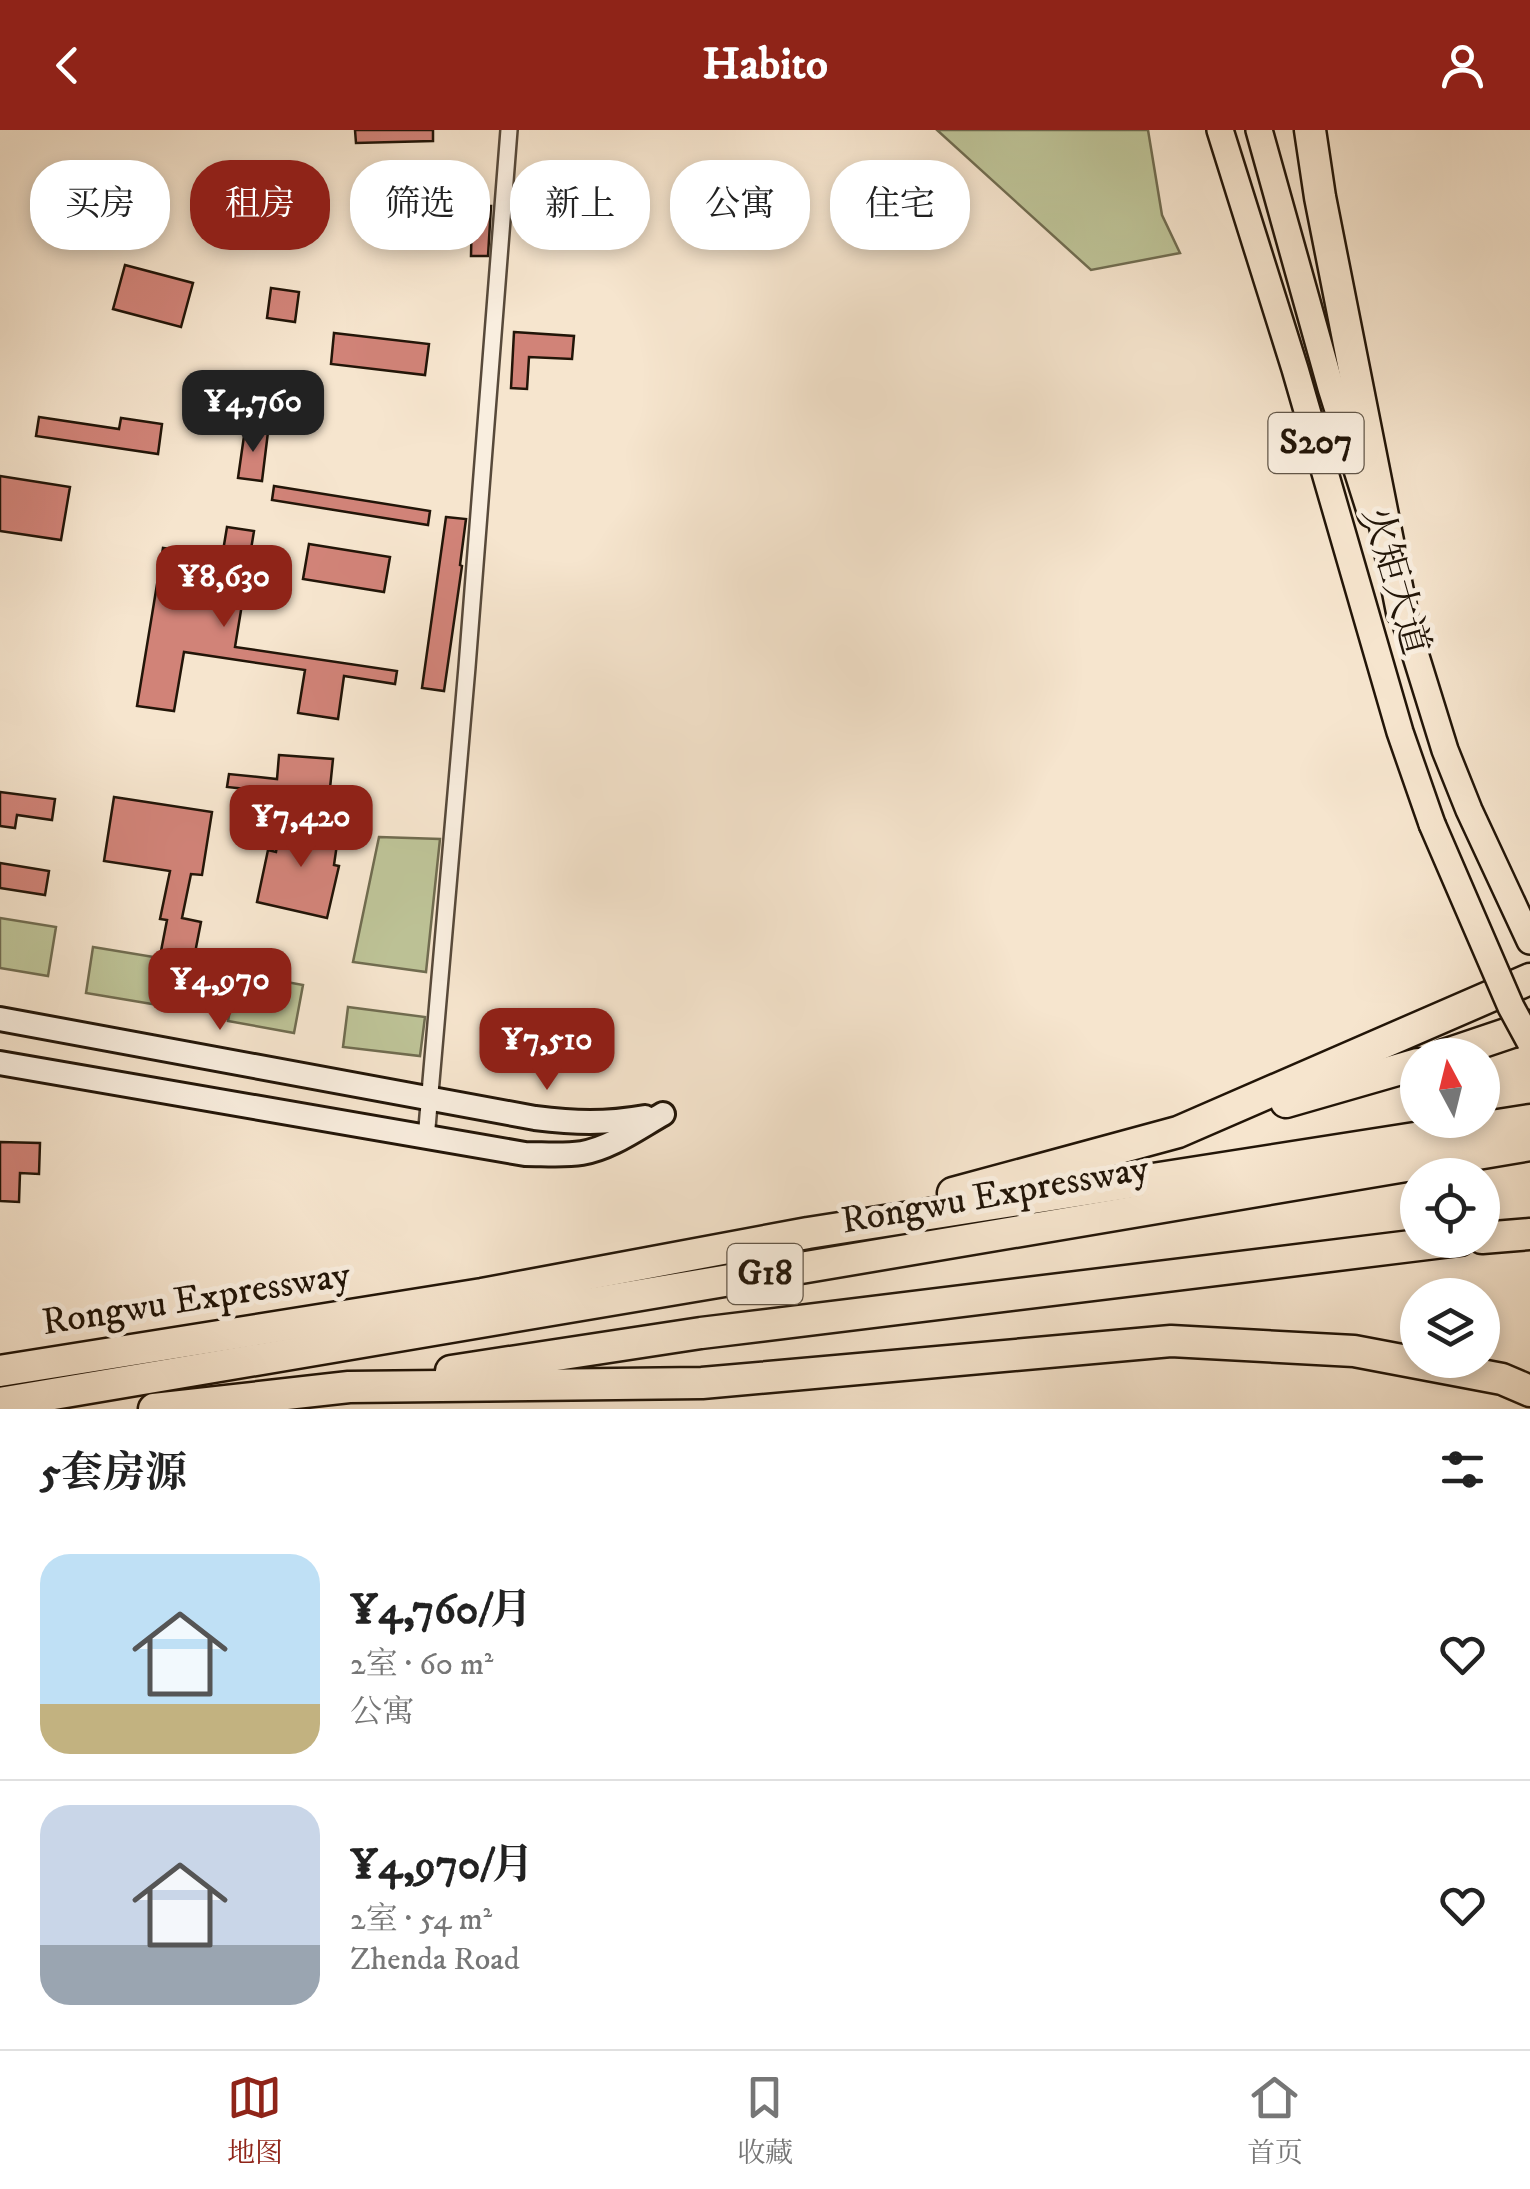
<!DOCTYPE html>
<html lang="zh">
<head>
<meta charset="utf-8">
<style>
	body { margin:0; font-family:"IM FELL DW Pica","Noto Serif SC",serif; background:#f6f6f6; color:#222; height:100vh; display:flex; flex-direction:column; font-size:38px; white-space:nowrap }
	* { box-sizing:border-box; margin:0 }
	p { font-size:32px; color:#767676 }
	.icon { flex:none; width:55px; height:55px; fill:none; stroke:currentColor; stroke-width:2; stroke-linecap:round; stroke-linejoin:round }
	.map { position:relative; height:1279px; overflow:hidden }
	.drawer { display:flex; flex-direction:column; background:#fff; flex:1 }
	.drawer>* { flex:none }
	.top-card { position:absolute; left:30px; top:30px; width:1000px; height:90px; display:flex; gap:20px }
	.needle { width:65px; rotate:353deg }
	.tools { position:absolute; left:1400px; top:908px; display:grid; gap:20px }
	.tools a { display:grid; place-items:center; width:100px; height:100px; border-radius:50%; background:#fff; box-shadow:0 5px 15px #0003; font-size:50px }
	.price { position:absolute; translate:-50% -85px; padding:0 22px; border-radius:20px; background:#8f2418; color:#fff; font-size:32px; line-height:65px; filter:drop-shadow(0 2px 5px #0008) }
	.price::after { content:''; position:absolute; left:50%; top:60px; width:30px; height:22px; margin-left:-15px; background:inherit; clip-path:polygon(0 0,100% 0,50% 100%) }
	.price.active { background:#222; color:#fff }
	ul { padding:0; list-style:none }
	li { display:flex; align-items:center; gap:30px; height:250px; padding:0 40px }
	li+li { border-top:2px solid #e0e0e0 }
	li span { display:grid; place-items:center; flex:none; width:280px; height:200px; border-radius:30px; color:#555 }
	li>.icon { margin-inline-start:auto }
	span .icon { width:120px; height:120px; fill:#fffc; stroke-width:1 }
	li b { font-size:42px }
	h2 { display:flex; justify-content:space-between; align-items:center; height:120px; padding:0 40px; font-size:42px }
	.pill { padding:0 35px; border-radius:40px; background:#fff; box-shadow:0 5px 15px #0003; font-size:35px; line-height:90px }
	.pill.active { background:#8f2418; color:#fff }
	header { display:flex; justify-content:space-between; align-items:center; height:130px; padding:0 40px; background:#8f2418; color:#fff; font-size:45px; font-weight:800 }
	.menu { display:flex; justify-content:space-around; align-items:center; height:140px; border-top:2px solid #e0e0e0; background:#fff; font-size:28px; color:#767676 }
	.menu a { display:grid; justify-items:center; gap:5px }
	.menu .active { color:#8f2418 }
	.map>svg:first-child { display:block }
	.green { fill:#bec498; stroke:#706c50; stroke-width:2.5 }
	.building { fill:#d18378; stroke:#221508; stroke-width:2.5 }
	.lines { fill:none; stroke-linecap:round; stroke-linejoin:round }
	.minor-casing { stroke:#57493a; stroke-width:20 }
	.secondary-casing { stroke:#221508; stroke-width:28 }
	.primary-casing { stroke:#221508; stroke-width:30 }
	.motorway-casing { stroke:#221508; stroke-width:35 }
	.minor { stroke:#f9eedf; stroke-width:15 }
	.secondary { stroke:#f9eedf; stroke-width:22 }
	.primary { stroke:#f6e5ce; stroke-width:25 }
	.motorway { stroke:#f6e5ce; stroke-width:30 }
	.primary-bridge-casing { stroke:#221508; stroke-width:30; stroke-linecap:butt }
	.primary-bridge { stroke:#f6e5ce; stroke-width:25 }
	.labels { text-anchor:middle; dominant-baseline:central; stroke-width:10; stroke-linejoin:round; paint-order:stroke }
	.shield { fill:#f9eedf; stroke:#625648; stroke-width:2.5 }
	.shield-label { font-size:35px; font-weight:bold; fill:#221508 }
	.street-label { font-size:38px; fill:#221508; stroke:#f9eedf }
</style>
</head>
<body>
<header><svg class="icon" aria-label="back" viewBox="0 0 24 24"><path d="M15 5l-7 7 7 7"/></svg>Habito<svg class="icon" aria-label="person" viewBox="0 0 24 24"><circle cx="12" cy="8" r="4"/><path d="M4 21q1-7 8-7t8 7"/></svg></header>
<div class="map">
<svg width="1530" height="1279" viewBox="0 0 1530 1279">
	<rect width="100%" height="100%" fill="#f6e5ce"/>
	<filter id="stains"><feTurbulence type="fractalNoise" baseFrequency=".002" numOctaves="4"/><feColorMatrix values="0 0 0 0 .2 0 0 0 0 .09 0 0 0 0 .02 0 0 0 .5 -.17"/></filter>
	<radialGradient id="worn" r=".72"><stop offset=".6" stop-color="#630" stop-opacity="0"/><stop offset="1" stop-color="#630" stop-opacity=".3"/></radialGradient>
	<!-- green -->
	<g class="green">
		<polygon points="937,0 1148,0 1162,85 1180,123 1091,140"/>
		<polygon points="379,707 440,709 426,842 353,832"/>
		<polygon points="0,788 56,797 48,846 0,838"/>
		<polygon points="93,817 190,833 182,879 86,863"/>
		<polygon points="237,843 303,855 294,903 228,891"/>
		<polygon points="348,877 425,887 420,926 343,917"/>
	</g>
	<!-- building -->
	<g class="building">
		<polygon points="355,0 433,0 433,11 356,13"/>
		<polygon points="472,76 491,76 488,126 471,126"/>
		<polygon points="125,135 193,153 181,197 113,179"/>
		<polygon points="271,158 299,162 295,192 267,188"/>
		<polygon points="514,202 574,206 572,229 529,227 527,259 511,258"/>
		<polygon points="334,203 429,214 425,245 331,234"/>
		<polygon points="39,287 119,299 121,288 162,294 158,324 36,306"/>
		<polygon points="245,299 268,302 262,351 238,348"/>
		<polygon points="0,346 70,357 61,410 0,401"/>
		<polygon points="274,356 430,381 428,395 272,370"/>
		<polygon points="446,387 466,389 460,435 462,436 444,561 422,558"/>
		<polygon points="227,397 254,401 235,517 397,541 395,554 344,546 338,589 298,583 305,540 184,522 174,581 137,576 163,418 222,427"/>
		<polygon points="309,414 390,427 384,462 303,449"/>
		<polygon points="279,625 333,629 329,668 227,657 229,644 277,649"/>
		<polygon points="0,662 55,669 52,690 17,685 15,698 0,696"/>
		<polygon points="114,667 212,682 202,745 191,744 182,788 201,792 194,828 161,821 167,790 160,789 170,741 104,731"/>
		<polygon points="281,692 339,700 334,735 339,736 327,788 257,772 268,720 276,722"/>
		<polygon points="0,733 49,741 45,765 0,758"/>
		<polygon points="0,1012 40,1013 39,1044 20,1043 19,1072 0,1071"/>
	</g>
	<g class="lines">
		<!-- minor casing -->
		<g class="minor-casing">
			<polyline id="minor" points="426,1009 467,537 509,0"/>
		</g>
		<!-- secondary casing -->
		<g class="secondary-casing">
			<g id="secondary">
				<path d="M0 889 535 988C575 993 605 994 645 987"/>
				<path d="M0 933 525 1024C544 1024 563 1026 582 1023 611 1018 638 998 663 984"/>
			</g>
		</g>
		<!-- primary casing -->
		<g class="primary-casing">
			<g id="primary">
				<polyline points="1220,0 1295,239 1400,602 1432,694"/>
				<polyline points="1259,0 1331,258 1371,384"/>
				<polyline points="1397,465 1445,620 1469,680 1530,811"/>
			</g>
		</g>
		<!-- motorway casing -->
		<g class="motorway-casing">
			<g id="motorway">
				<polyline points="1310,0 1320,67 1402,482"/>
				<polyline points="1444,925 1530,896"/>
				<polyline points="1286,972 1418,934"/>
				<polyline points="953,1063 1178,1002 1530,849"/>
				<polyline points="1482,1108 1530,1104"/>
				<polyline points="0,1241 482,1164 808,1103 1530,990"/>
				<polyline points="451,1241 701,1203 1460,1110"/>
				<polyline points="0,1273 1530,1015"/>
				<polyline points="154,1279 349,1257 702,1253 1171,1211 1354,1221 1502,1249 1530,1261"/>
			</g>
		</g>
		<!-- minor -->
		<use href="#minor" class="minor"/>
		<!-- secondary -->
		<use href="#secondary" class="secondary"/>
		<!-- primary -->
		<use href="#primary" class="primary"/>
		<!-- motorway -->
		<use href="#motorway" class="motorway"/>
		<!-- primary-bridge casing -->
		<g class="primary-bridge-casing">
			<polyline id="primary-bridge" points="1432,694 1511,877 1530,912"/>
		</g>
		<!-- primary-bridge -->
		<use href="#primary-bridge" class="primary-bridge"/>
	</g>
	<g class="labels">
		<!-- shield labels -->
		<g class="shield">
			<rect x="1268.5" y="283" width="95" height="60" rx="8"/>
			<rect x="727.5" y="1114" width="75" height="60" rx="8"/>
		</g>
		<g class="shield-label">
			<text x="1316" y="313">S207</text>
			<text x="765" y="1144">G18</text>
		</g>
		<!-- street labels -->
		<g class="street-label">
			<text transform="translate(1395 451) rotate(74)">火矩大道</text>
			<text transform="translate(995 1065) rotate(-10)">Rongwu Expressway</text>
			<text transform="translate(196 1169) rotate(-9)">Rongwu Expressway</text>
		</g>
	</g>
	<rect width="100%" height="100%" filter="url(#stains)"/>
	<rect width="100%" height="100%" fill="url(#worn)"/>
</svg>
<div class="tools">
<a><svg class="needle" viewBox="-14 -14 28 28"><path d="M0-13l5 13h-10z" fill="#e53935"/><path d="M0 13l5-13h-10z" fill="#767676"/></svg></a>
<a><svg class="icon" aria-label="locate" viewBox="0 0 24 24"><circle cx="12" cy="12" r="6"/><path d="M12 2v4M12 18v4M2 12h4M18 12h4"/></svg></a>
<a><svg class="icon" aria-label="layers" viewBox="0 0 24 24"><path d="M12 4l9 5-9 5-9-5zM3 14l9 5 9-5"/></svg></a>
</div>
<b class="price active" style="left:253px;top:325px">¥4,760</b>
<b class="price" style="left:224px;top:500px">¥8,630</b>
<b class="price" style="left:301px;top:740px">¥7,420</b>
<b class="price" style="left:220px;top:903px">¥4,970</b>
<b class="price" style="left:547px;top:963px">¥7,510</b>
<div class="top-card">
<a class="pill">买房</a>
<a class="pill active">租房</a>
<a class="pill">筛选</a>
<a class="pill">新上</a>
<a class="pill">公寓</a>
<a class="pill">住宅</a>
</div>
</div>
<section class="drawer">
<h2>5套房源<svg class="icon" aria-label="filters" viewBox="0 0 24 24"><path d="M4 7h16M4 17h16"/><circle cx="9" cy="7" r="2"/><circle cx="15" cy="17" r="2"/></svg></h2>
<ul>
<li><span style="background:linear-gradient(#bfe0f5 75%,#c2b280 0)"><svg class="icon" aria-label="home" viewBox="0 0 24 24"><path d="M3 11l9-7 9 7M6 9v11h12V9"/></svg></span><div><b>¥4,760/月</b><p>2室 · 60 m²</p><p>公寓</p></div><svg class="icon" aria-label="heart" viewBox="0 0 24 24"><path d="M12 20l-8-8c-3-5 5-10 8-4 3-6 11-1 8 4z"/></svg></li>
<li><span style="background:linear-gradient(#c9d6e8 70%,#9aa5b1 0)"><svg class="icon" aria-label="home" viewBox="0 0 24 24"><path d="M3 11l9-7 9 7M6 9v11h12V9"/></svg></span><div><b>¥4,970/月</b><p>2室 · 54 m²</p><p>Zhenda Road</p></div><svg class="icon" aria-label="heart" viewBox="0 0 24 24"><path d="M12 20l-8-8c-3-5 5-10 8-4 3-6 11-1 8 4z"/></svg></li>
</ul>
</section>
<nav class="menu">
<a class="active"><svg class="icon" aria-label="map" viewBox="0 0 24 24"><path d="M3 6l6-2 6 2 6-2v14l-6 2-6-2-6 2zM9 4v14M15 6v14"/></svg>地图</a>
<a><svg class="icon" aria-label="saved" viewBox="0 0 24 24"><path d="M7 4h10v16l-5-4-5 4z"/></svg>收藏</a>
<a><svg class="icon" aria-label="home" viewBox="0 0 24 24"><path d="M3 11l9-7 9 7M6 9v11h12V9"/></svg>首页</a>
</nav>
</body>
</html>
